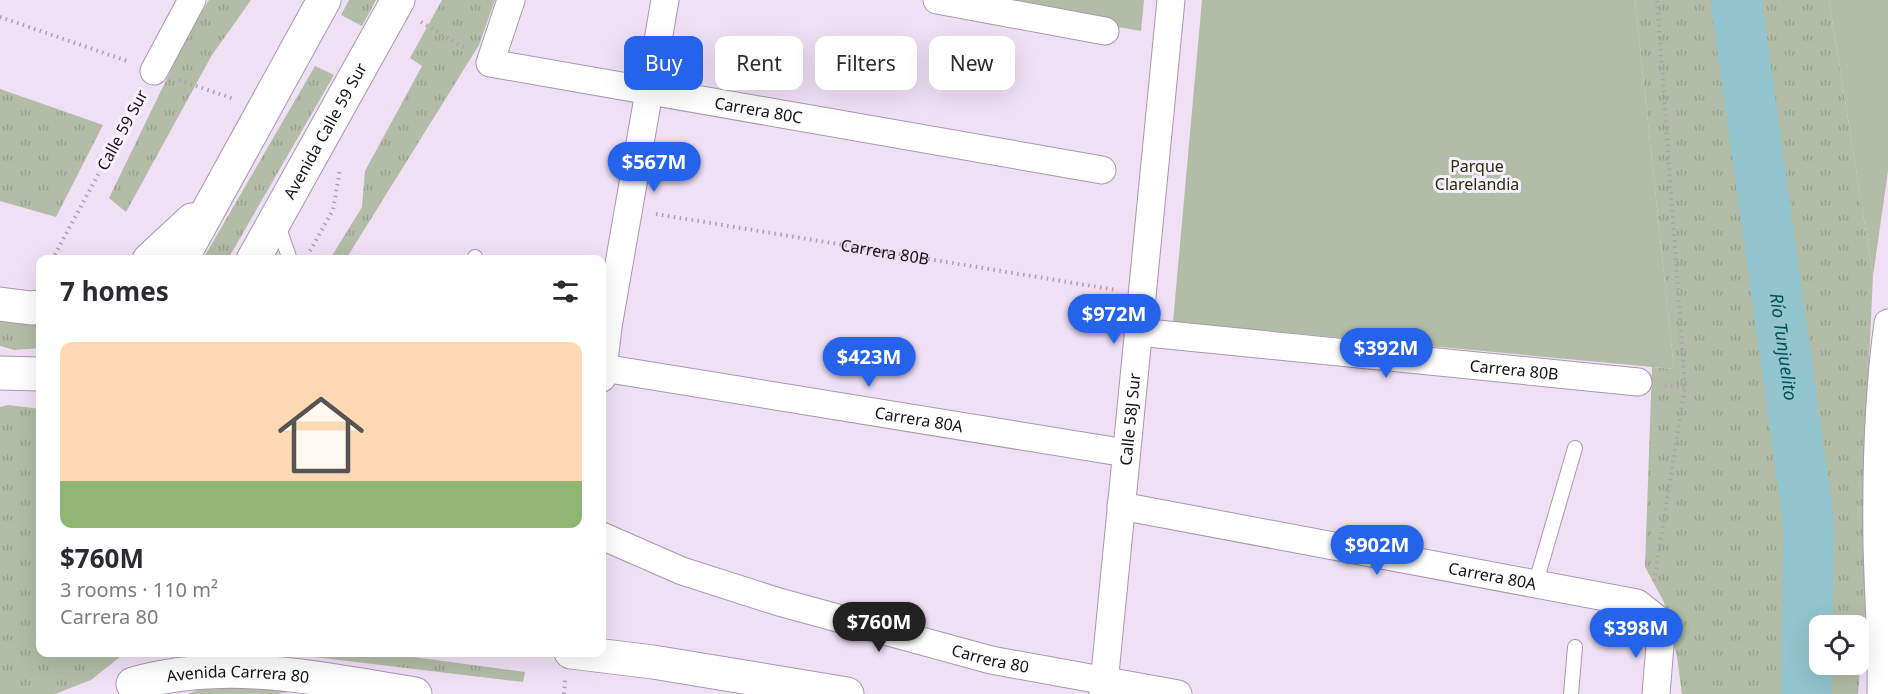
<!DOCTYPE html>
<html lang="en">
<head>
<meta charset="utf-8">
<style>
	body { margin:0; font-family:"Noto Sans",sans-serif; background:#f7f7f7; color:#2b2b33; height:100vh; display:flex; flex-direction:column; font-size:22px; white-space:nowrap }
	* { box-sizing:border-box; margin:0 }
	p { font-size:20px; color:#7c7c81 }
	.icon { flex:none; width:33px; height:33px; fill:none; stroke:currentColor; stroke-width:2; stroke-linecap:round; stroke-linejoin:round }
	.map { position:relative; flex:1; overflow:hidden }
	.details { position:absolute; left:36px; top:255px; width:570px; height:402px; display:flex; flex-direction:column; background:#fff; border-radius:12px; box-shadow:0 6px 24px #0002 }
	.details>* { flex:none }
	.guide { position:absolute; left:624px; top:36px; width:570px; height:54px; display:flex; gap:12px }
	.tools { position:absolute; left:1809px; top:615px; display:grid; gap:12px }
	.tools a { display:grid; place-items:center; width:60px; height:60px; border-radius:12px; background:#fff; box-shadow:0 6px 24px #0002; font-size:30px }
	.price { position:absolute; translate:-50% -51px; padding:0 14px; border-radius:21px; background:#2563eb; color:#fff; font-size:20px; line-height:39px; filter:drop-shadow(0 2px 3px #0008) }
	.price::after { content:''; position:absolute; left:50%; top:36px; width:18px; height:14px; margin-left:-9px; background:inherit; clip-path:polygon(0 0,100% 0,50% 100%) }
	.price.active { background:#222; color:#fff }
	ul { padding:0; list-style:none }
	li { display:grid; align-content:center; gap:12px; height:318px; padding:0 24px }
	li+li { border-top:2px solid #e1e1e2 }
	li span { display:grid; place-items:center; height:186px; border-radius:12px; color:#555 }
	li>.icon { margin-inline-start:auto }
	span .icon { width:108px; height:108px; fill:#fffc; stroke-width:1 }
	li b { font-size:26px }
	h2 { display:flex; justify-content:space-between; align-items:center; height:72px; padding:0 24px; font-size:26px }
	.tag { padding:0 21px; border-radius:12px; background:#fff; box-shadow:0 6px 24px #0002; font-size:21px; line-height:54px }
	.tag.active { background:#2563eb; color:#fff }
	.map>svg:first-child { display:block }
	.grass { fill:url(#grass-tufts); fill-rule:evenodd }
	.park { fill:#b2bca6 }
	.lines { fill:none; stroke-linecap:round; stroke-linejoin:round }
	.river { stroke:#92c5ce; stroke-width:51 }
	.lane-casing { stroke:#a798ad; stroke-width:16 }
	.street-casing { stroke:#a798ad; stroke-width:29 }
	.primary-casing { stroke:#a798ad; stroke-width:35 }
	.path { stroke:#aca0b1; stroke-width:4; stroke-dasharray:1.5 4.5; stroke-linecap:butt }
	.lane { stroke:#fff; stroke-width:14 }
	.street { stroke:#fff; stroke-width:27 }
	.primary { stroke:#fff; stroke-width:33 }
	.labels { text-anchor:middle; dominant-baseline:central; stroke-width:6; stroke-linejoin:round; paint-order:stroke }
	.street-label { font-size:16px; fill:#161118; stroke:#f9f0fd }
	.park-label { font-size:16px; fill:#213005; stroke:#f9f0fd }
	.water-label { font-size:18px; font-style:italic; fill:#004e58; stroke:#f9f0fd }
</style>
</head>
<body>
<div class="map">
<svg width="1888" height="694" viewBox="0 0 1888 694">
	<defs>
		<pattern id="grass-tufts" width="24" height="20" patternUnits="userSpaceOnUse" patternTransform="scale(1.5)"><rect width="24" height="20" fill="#b2bca6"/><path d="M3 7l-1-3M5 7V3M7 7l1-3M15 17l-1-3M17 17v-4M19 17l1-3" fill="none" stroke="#98a18e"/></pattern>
	</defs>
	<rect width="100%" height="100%" fill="#f0e0f6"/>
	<!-- grass -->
	<g class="grass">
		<polygon points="209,0 251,0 212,55 126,212 109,198 189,33"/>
		<polygon points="349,0 376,0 362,26 341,15"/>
		<polygon points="442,0 495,0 479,45 346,259 330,259 362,207 365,171 422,66 410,58"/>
		<path d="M1635 0H1829L1873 276 1867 403 1871 541 1858 694H1682L1677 657 1664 602 1645 567 1652 367 1674 369ZM1820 626H1858V664H1820Z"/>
		<polygon points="315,66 334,75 228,259 203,259"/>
		<polygon points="0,89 103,125 56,217 0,201"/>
		<polygon points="0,317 40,321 40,348 14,350 0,346"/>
		<polygon points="8,405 40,409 40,652 125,653 91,680 55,694 0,694 0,407"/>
		<polygon points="281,653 384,653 525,672 523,682"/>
		<polygon points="256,685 294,691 277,694 187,694 201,689"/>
	</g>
	<!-- park -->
	<g class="park">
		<polygon points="963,0 1144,0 1141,31"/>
		<polygon points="1202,0 1635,0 1674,369 1173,322"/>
		<polygon points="1829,0 1888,0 1888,171 1873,276"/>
	</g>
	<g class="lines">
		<!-- river -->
		<path class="river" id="s1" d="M1736 0 1809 526 1806 694"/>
		<!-- lane casing -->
		<g class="lane-casing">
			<g id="lane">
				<polyline points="277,222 290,260"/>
				<polyline points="475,260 475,257"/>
				<polyline points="1536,582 1575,448"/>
				<polyline points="1571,694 1575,647"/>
			</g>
		</g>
		<!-- street casing -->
		<g class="street-casing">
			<g id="street">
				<path id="s3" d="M511 0 490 63 1102 170"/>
				<polyline points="937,0 1105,31"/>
				<polyline points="154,71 192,0"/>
				<path id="s4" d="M1138 332 1638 382"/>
				<path id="s5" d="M603 368 1126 453"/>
				<polyline points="602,378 608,327 665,0"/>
				<path id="s6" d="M1121 506 1637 603 1656 618 1661 633 1656 694"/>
				<path id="s7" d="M602 536 682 571 779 602 991 660 1178 694"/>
				<path id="s8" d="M1103 694 1171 0"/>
				<path d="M1881 694C1882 643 1878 593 1877 543 1876 470 1878 395 1888 323"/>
			</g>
		</g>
		<!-- primary casing -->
		<g class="primary-casing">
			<g id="primary">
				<polyline points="149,260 192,220"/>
				<polyline points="181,260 324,0"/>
				<path id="s9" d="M253 260 398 0"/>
				<polyline points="0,304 31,308 40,307"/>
				<polyline points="0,373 40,374"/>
				<polyline points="571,652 653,662 847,694"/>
				<path id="s10" d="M133 684C228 657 320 679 415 694"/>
			</g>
		</g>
		<!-- path -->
		<g class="path">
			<polyline points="0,17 130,62"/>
			<polyline points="421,22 466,49"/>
			<polyline points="179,80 234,99"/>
			<path id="s2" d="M656 214 1116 290"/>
			<polyline points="310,251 333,210 340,169"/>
			<polyline points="52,260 141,95"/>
			<polyline points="1665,385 1685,387"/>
			<polyline points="1654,581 1685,387 1657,0"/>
			<polyline points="564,694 565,680"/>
		</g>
		<!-- lane -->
		<use href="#lane" class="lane"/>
		<!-- street -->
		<use href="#street" class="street"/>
		<!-- primary -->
		<use href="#primary" class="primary"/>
	</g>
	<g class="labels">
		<!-- street labels -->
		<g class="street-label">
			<text stroke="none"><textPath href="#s3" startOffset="339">Carrera 80C</textPath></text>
			<text transform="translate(122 130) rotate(-62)">Calle 59 Sur</text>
			<text stroke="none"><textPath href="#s9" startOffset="148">Avenida Calle 59 Sur</textPath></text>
			<text stroke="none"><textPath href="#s2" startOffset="232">Carrera 80B</textPath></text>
			<text stroke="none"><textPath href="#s4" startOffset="378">Carrera 80B</textPath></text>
			<text stroke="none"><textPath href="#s5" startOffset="320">Carrera 80A</textPath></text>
			<text stroke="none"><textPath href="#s8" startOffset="276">Calle 58J Sur</textPath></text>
			<text stroke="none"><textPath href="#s6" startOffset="378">Carrera 80A</textPath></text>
			<text stroke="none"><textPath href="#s7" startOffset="408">Carrera 80</textPath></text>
			<text stroke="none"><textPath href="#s10" startOffset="106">Avenida Carrera 80</textPath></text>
		</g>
		<!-- park labels -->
		<g class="park-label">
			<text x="1477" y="166">Parque<tspan x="1477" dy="18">Clarelandia</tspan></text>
		</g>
		<!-- water labels -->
		<g class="water-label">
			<text stroke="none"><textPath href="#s1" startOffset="350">Río Tunjuelito</textPath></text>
		</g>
	</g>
</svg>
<div class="tools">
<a><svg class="icon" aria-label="locate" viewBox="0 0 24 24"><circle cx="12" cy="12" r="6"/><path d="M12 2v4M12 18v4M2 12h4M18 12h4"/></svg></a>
</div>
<b class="price" style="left:654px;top:193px">$567M</b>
<b class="price" style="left:1114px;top:345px">$972M</b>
<b class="price" style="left:1386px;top:379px">$392M</b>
<b class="price" style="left:869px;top:388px">$423M</b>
<b class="price" style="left:1377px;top:576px">$902M</b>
<b class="price active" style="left:879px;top:653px">$760M</b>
<b class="price" style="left:1636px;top:659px">$398M</b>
<div class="guide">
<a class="tag active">Buy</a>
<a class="tag">Rent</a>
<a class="tag">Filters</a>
<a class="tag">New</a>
</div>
<section class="details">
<h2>7 homes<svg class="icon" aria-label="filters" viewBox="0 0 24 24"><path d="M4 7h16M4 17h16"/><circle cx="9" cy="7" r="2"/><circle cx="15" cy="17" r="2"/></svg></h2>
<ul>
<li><span style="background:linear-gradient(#ffd9b3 75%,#8fb573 0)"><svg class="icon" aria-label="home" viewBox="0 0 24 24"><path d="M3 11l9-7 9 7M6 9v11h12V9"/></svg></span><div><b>$760M</b><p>3 rooms · 110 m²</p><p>Carrera 80</p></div></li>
</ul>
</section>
</div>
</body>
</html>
